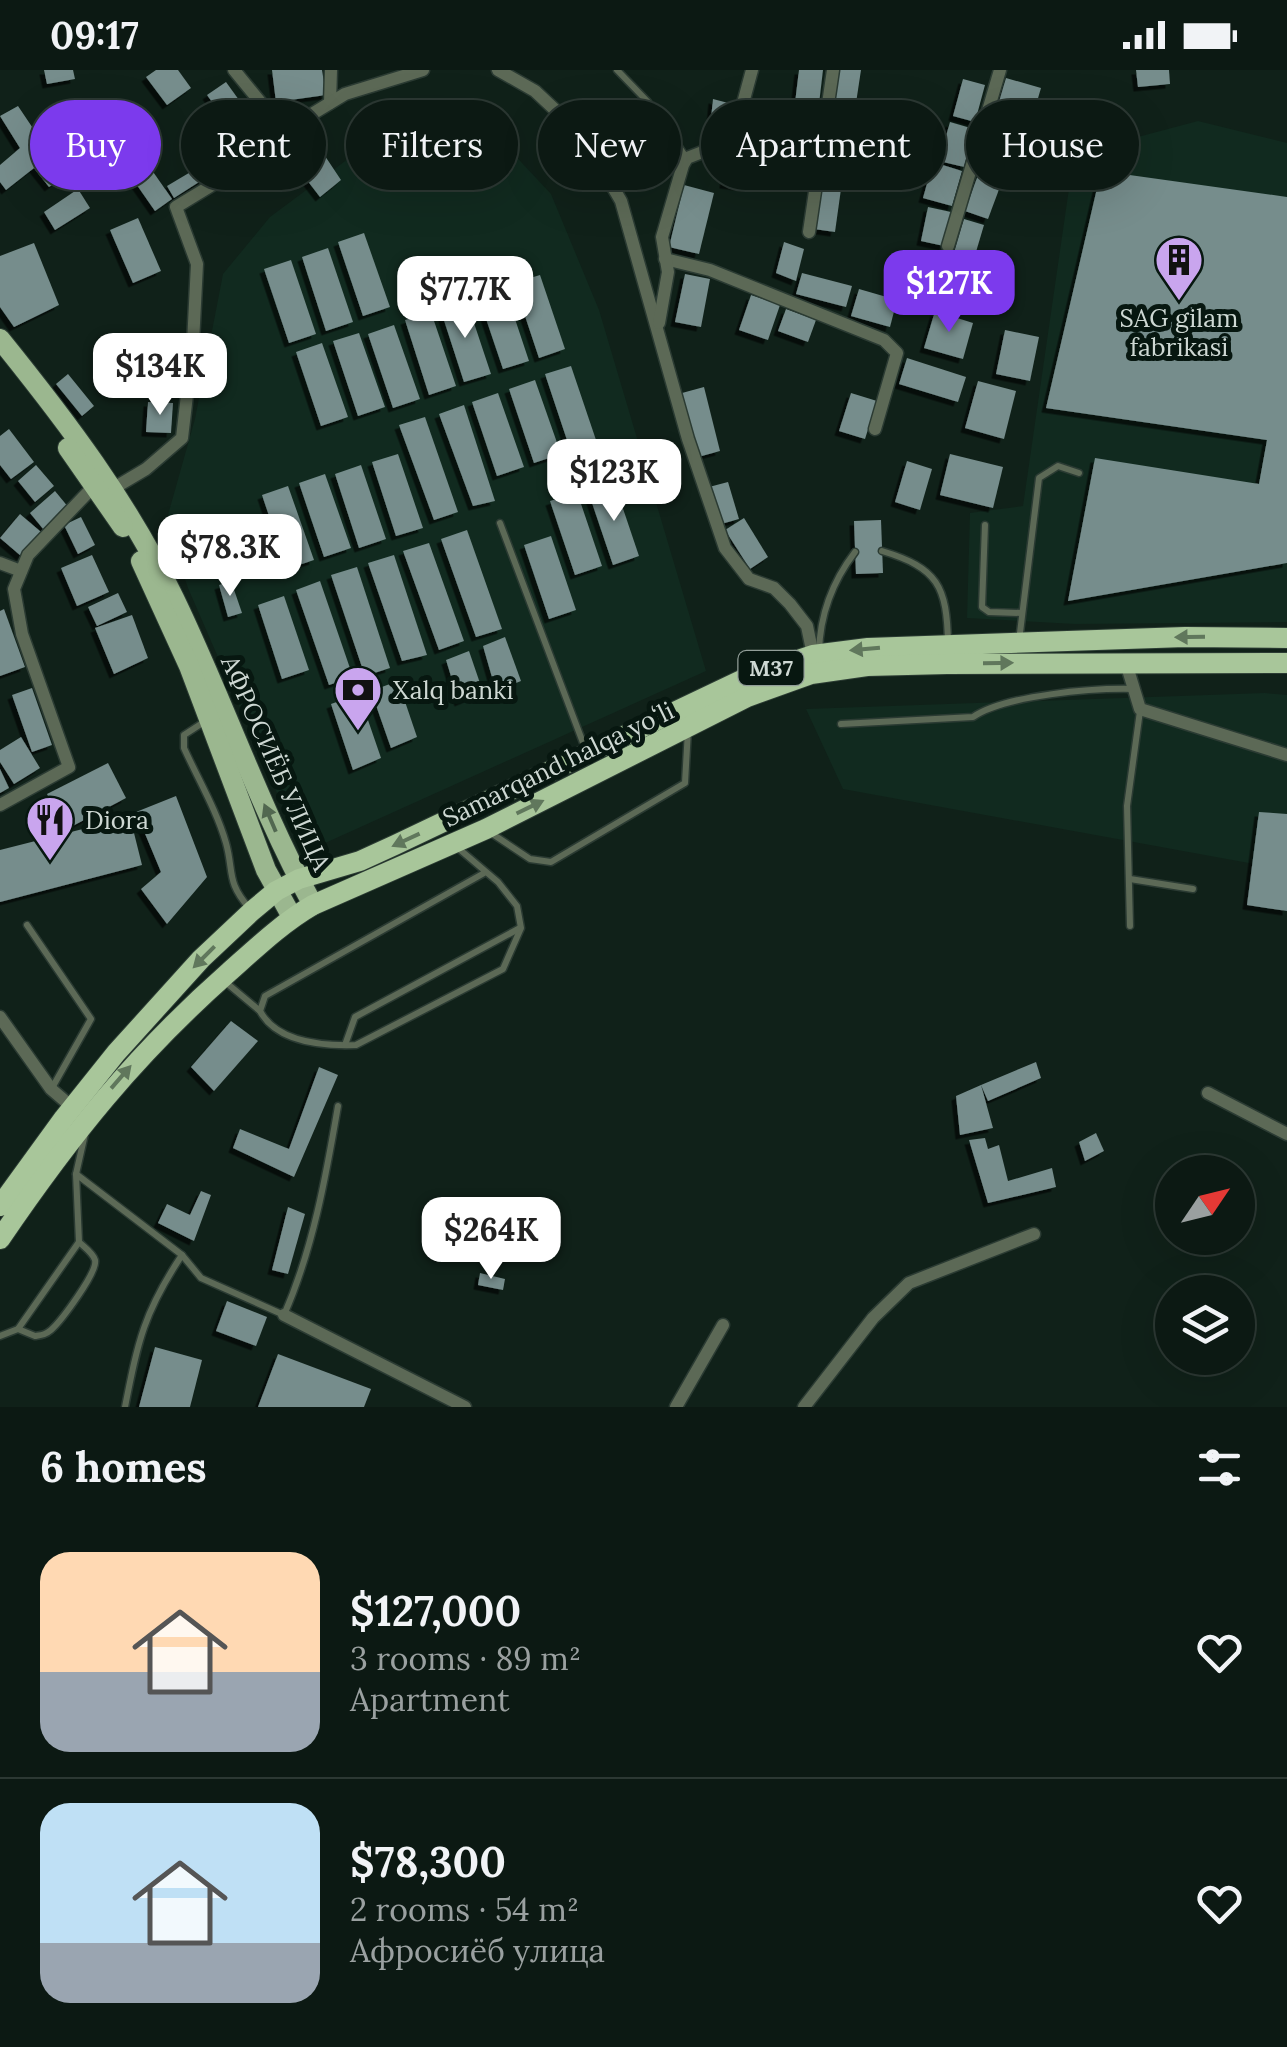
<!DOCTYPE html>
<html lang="en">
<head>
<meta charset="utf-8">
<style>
	body { margin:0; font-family:Lora,serif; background:#1a2621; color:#f1f3f6; height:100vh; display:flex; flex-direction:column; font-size:38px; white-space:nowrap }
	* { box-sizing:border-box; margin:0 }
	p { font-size:32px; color:#9aa0a0 }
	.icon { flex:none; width:55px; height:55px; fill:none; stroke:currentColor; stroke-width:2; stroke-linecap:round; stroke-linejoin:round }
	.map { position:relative; height:1337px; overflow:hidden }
	.side { display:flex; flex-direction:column; background:#0c1913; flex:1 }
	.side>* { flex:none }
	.hud { position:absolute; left:30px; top:30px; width:1228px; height:90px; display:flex; gap:20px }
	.needle { width:65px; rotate:55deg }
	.controls { position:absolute; left:1155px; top:1085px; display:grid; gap:20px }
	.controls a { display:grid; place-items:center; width:100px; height:100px; border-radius:50%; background:#0c1913; box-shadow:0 10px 40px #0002,0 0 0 2px #2c3833; font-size:50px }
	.price { position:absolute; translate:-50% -85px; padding:0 22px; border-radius:20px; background:#fff; color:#222; font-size:32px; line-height:65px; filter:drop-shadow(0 2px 5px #0008) }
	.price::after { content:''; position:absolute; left:50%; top:60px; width:30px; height:22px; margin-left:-15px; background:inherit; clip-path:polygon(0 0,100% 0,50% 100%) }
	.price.active { background:#7c3aed; color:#fff }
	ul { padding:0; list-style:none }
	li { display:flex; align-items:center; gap:30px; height:250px; padding:0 40px }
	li+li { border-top:2px solid #2c3833 }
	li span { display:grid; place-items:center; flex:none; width:280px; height:200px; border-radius:30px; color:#555 }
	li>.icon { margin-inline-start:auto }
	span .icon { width:120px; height:120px; fill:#fffc; stroke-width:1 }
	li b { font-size:42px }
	h2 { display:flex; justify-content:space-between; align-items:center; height:120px; padding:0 40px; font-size:42px }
	.tag { padding:0 35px; border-radius:45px; background:#0c1913; box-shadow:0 10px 40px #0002,0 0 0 2px #2c3833; font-size:35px; line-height:90px }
	.tag.active { background:#7c3aed; color:#fff }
	.status { display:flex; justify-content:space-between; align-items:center; height:70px; padding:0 50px; background:#0c1913; direction:ltr }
	.status svg { height:28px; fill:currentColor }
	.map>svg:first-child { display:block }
	.built { fill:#112a1f }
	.building { fill:#768d8c; filter:url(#shadow) }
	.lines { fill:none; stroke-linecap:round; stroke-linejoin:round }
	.service-casing { stroke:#2b3b33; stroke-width:9 }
	.minor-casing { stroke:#2b3b33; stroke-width:15 }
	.primary-casing { stroke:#2b3b33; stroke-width:22 }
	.trunk-casing { stroke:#2b3b33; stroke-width:22 }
	.service { stroke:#5c6956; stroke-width:6 }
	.minor { stroke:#5c6956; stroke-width:12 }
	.primary { stroke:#9bb78f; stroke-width:20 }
	.trunk { stroke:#a8c69a; stroke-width:20 }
	.oneway { fill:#60775c }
	.oneway2 { fill:#516750 }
	.labels { text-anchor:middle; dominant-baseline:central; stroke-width:10; stroke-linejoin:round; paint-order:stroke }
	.shield { fill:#071710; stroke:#929e98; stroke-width:2.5 }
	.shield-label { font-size:22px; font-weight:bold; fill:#ced8d3 }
	.poi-label { font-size:25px; fill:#ced8d3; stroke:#071710; text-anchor:start }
	.street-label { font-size:25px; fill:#ced8d3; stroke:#071710 }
</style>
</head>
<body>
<div class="status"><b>09:17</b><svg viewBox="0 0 49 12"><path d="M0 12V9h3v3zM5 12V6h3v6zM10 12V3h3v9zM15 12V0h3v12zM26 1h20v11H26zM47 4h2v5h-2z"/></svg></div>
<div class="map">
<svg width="1287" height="1337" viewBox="0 0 1287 1337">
	<defs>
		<filter id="shadow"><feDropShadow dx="-4.5" dy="4.5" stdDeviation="0" flood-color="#0009"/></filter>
	</defs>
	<rect width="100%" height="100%" fill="#102119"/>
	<!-- built -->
	<g class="built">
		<polygon points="1198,51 1287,73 1287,552 1075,554 967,548 970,443 1023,436 1074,84"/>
		<polygon points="421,61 494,63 551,124 599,240 706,601 303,783 188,518 166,452 195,349 223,204 270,147 368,74"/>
		<polygon points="1265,623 1287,625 1287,800 843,719 806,639"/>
	</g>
	<!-- building -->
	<g class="building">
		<polygon points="44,0 73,0 75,9 47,14"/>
		<polygon points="156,0 178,0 191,18 167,35 146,7"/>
		<polygon points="272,0 322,0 326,25 276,32"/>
		<polygon points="799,0 823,0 819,34 795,33"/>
		<polygon points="837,0 861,0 856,33 833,30"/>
		<polygon points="1136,0 1169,0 1170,14 1138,17"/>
		<polygon points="1006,8 1041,18 1031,52 996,42"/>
		<polygon points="963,9 985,15 975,52 953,46"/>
		<polygon points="226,12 239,30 220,43 207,25"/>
		<polygon points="713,29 732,34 729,68 709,69"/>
		<polygon points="243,34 269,72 232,97 206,59"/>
		<polygon points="831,34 852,38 845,78 824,74"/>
		<polygon points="18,36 65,106 49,117 34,98 6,120 0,112 0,95 20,78 0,46"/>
		<polygon points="794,36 818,40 812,81 788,77"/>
		<polygon points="950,52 974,59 964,97 939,91"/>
		<polygon points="320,55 327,69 319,77 341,110 320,127 283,79"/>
		<polygon points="990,63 1011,70 1000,106 978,99"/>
		<polygon points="653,73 668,91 644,111 628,93"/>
		<polygon points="825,78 843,81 839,113 820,111"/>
		<polygon points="86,81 101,96 81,116 66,100"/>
		<polygon points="790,82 811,85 806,117 785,113"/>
		<polygon points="727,88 751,91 748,117 724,114"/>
		<polygon points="933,92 962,101 952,136 923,128"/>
		<polygon points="204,94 210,105 174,128 167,116"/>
		<polygon points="149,96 172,129 155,141 132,108"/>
		<polygon points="1101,101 1287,127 1287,493 1068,531 1095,388 1259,414 1267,370 1046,338"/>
		<polygon points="978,105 1001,114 988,149 965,141"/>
		<polygon points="684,115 714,123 699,184 669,177"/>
		<polygon points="820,115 841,119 835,162 814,159"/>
		<polygon points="78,119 90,138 55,160 44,142"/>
		<polygon points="928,137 951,142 944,176 921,171"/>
		<polygon points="138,148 161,201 133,213 110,160"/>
		<polygon points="964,149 984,155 973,192 953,186"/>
		<polygon points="364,163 390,237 363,246 338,172"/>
		<polygon points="784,172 804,179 796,211 776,203"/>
		<polygon points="34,173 59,235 14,257 0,237 0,186"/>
		<polygon points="328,178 353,252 326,261 302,187"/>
		<polygon points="925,185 953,191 947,221 919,216"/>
		<polygon points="291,190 316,264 289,273 264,199"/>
		<polygon points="802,203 852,216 846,237 796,224"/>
		<polygon points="685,204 710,209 701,257 675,252"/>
		<polygon points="540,205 565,279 539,288 514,213"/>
		<polygon points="504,216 529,291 503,299 478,225"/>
		<polygon points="859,219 897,230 890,257 851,246"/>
		<polygon points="751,225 780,235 768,270 739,260"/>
		<polygon points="466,229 491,304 464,312 440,238"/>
		<polygon points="786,239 816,250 808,272 778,261"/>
		<polygon points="935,241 973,253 963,289 924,278"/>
		<polygon points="431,242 456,316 429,325 405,250"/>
		<polygon points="394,255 420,329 393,338 368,264"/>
		<polygon points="1005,260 1039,267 1030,311 996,304"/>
		<polygon points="359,263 385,337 358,346 333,271"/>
		<polygon points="322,273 348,347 321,356 296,282"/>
		<polygon points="907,288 966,307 958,332 899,314"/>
		<polygon points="148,296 171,296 171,323 148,322"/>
		<polygon points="571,296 596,370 570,379 545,304"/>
		<polygon points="68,304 94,336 82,346 56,314"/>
		<polygon points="535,310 561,384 534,393 509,319"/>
		<polygon points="978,311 1016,321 1004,369 965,358"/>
		<polygon points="704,317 720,381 698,387 682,323"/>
		<polygon points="498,323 524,397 497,406 472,332"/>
		<polygon points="851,323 877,331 865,369 839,361"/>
		<polygon points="148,332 173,333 171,363 146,362"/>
		<polygon points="464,335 495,431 473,436 439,344"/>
		<polygon points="425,347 458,442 434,450 399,355"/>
		<polygon points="9,359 34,392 11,409 0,395 0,366"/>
		<polygon points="398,384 423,458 396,466 372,392"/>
		<polygon points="950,384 1003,397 993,438 940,425"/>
		<polygon points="907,391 932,399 920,440 895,432"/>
		<polygon points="36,395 54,416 35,432 18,411"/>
		<polygon points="361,395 386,469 359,478 335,404"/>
		<polygon points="325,404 351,478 324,487 299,413"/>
		<polygon points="614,412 639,486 613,495 588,421"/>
		<polygon points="728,412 739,449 721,454 709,417"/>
		<polygon points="288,416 314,490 287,499 262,425"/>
		<polygon points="55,421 69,438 44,460 30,443"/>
		<polygon points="577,422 602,496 575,505 550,431"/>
		<polygon points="20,444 41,462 21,486 0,468"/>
		<polygon points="81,447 95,475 78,484 64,455"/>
		<polygon points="744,448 768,487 750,499 725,460"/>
		<polygon points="881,450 883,503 856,504 854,451"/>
		<polygon points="467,460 502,559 476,567 441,469"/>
		<polygon points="551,466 576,540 549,549 524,475"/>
		<polygon points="429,473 464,571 439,580 403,481"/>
		<polygon points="92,485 109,522 77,536 61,498"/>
		<polygon points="394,485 427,585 402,591 368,493"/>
		<polygon points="357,497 390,598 365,606 331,505"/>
		<polygon points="231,511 242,543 228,547 219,515"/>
		<polygon points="320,511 353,607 329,615 296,520"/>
		<polygon points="118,523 127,542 97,556 88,537"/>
		<polygon points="284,526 309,600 282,609 258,535"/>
		<polygon points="4,539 25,597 0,606 0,541"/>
		<polygon points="132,545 148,588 114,604 95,558"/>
		<polygon points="505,567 521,611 496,621 483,576"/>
		<polygon points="469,581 483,622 459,632 446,590"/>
		<polygon points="398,611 417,667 391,678 371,621"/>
		<polygon points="32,618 52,675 32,682 12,625"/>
		<polygon points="359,624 381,688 353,700 331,634"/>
		<polygon points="21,667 40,698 14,714 0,692 0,680"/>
		<polygon points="108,693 126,728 65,760 47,724"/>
		<polygon points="0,699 9,718 0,723"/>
		<polygon points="176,726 207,807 167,854 141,819 161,802 136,742"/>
		<polygon points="1259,742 1287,744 1287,841 1247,835"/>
		<polygon points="130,747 142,795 0,832 0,780"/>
		<polygon points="231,951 258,971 214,1021 191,997"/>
		<polygon points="1036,992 1041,1008 988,1031 981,1015 993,1058 960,1065 956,1026 981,1015"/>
		<polygon points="319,997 338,1005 294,1107 233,1078 240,1059 289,1079"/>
		<polygon points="1096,1063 1104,1081 1085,1091 1079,1072"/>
		<polygon points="985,1068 988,1079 999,1075 1008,1111 1052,1098 1056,1117 988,1133 969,1070"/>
		<polygon points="201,1121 211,1125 194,1171 158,1153 167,1134 190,1145"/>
		<polygon points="288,1137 305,1144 288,1204 272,1200"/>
		<polygon points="480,1203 505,1209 503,1220 478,1215"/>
		<polygon points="227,1231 267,1247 256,1276 216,1261"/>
		<polygon points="155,1277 202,1290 190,1337 139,1337"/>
		<polygon points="278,1284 371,1319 364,1337 258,1337"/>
	</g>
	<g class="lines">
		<!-- service casing -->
		<g class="service-casing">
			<g id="service">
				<polyline points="617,0 648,32 686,87"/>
				<polyline points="500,453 585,678"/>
				<polyline points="985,455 982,537 989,542 1022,543"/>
				<path d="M882 481C938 498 947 516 948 574"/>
				<polyline points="1019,571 1039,408 1058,396 1079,403"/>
				<path d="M819 582C820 544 832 512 855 482"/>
				<path d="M204 652 184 665V678C198 709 217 741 226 773 234 802 226 812 250 839"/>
				<path d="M841 654 973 647C1005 625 1094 618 1134 619"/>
				<polyline points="491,763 530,789 551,792 685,713 688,660"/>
				<path d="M458 778 498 812 517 836 521 858 503 899 356 975C324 976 277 973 260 941L265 926 486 802"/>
				<polyline points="1130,809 1193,819"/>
				<polyline points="27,855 91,949 52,1018"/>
				<polyline points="1130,856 1127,736 1140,641"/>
				<polyline points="223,910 260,941"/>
				<polyline points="345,975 355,947 520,858"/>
				<path d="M76 1104 182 1185 201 1208 284 1245C313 1179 326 1106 338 1036"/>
				<path d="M18 1259 35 1266C42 1265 45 1265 51 1260 61 1251 98 1202 95 1190 93 1183 84 1177 79 1172"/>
				<polyline points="0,1266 18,1259 79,1172 76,1104 85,1064"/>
				<path d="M125 1337C138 1271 144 1242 182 1185"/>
			</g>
		</g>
		<!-- minor casing -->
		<g class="minor-casing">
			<g id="minor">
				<polyline points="234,0 284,61"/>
				<polyline points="498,0 535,21 583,66 621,131 688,369 725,478 749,509 774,518 790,534 807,556 813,585"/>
				<polyline points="330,33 331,0"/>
				<polyline points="809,162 833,0"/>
				<polyline points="948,176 1000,0"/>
				<polyline points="665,189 710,200 884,270 897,283 875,359"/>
				<polyline points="659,253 668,202 662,167 683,95 687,88 733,70 752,0"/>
				<polyline points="114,418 146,399 182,368 193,273 197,194 176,137 273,78 284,61 345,24 423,0"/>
				<polyline points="0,493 21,501"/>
				<polyline points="1126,593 1140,639 1287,685"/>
				<polyline points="0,735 69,697 22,564 14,519 28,485 94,416"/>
				<polyline points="0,947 51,1019 72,1037"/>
				<polyline points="1208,1023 1287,1064"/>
				<polyline points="284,1245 465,1337"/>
				<polyline points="676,1337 723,1255"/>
				<polyline points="804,1337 873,1248 909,1213 1034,1164"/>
			</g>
		</g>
		<!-- primary casing -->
		<g class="primary-casing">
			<g id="primary">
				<path d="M0 269C67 352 127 431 174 528 223 629 259 737 313 835"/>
				<polyline points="68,378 123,457"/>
				<polyline points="141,491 189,596 266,800 292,847"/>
			</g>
		</g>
		<!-- trunk casing -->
		<g class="trunk-casing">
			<g id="trunk">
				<polyline points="0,1136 64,1048 116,983 201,889 252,841 276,821 299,809 360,791 395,775 750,606 813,585 868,578 1185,567 1287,568"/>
				<path d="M0 1169C71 1065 134 986 229 902 256 878 282 853 313 835L486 759 747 627 811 604 867 596 947 594 1287 593"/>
			</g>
		</g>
		<!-- service -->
		<use href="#service" class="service"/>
		<!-- minor -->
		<use href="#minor" class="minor"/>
		<!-- primary -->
		<use href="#primary" class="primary"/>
		<!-- trunk -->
		<use href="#trunk" class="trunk"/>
	</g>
	<!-- one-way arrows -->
	<defs><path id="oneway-solid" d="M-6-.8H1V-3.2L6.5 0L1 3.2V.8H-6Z" transform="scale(2.5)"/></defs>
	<g class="oneway">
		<use href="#oneway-solid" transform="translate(1190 567) rotate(179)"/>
		<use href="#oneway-solid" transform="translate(865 579) rotate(175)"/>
		<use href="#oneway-solid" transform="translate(998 593) rotate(-1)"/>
		<use href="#oneway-solid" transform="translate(530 737) rotate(-26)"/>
		<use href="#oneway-solid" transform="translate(406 770) rotate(155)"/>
		<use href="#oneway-solid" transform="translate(204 887) rotate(135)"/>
		<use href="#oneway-solid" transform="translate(121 1007) rotate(-49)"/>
	</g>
	<use class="oneway2" href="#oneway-solid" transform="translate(270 748) rotate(-113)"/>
	<!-- icons -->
	<defs>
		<g id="building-pin" transform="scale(2.5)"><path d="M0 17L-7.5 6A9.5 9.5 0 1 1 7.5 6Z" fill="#c9a5ee" stroke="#071710"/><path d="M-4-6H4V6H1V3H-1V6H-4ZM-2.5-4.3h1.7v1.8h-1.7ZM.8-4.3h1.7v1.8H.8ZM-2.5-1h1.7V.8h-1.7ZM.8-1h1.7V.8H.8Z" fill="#111"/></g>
		<g id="bank-pin" transform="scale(2.5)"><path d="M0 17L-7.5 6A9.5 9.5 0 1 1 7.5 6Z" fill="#c9a5ee" stroke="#071710"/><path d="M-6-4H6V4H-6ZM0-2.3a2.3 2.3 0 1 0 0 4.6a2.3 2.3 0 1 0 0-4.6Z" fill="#111"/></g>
		<g id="restaurant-pin" transform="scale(2.5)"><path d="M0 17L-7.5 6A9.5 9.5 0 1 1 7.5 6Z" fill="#c9a5ee" stroke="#071710"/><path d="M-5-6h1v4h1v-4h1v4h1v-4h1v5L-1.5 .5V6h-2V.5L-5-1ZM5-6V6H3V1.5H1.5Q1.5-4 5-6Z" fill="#111"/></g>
	</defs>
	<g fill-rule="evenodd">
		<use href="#building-pin" x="1179" y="190"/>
		<use href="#bank-pin" x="358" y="620"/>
		<use href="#restaurant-pin" x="50" y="750"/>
	</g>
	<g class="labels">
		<!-- shield labels -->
		<rect class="shield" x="738.5" y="581" width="65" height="34" rx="8"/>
		<g class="shield-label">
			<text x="771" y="598">M37</text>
		</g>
		<!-- poi labels -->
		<g class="poi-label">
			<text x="1179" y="248" text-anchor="middle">SAG gilam<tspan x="1179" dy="29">fabrikasi</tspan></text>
			<text x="393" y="620">Xalq banki</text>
			<text x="85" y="750">Diora</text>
		</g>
		<!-- street labels -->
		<g class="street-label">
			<text transform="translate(276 693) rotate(66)">АФРОСИЁБ УЛИЦА</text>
			<text transform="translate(558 694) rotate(-26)">Samarqand halqa yoʻli</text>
		</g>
	</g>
</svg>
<div class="controls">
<a><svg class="needle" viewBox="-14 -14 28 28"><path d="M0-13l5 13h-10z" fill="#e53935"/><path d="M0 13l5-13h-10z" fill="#9aa0a0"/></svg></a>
<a><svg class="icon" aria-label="layers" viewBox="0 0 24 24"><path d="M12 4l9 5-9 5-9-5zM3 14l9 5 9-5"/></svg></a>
</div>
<b class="price active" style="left:949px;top:265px">$127K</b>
<b class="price" style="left:465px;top:271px">$77.7K</b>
<b class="price" style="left:160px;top:348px">$134K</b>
<b class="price" style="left:614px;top:454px">$123K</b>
<b class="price" style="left:230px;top:529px">$78.3K</b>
<b class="price" style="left:491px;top:1212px">$264K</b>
<div class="hud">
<a class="tag active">Buy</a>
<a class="tag">Rent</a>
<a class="tag">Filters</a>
<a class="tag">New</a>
<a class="tag">Apartment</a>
<a class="tag">House</a>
</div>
</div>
<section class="side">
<h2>6 homes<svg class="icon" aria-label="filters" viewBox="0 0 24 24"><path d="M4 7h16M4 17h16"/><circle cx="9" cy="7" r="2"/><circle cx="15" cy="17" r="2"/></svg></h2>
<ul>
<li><span style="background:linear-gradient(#ffd9b3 60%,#9aa5b1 0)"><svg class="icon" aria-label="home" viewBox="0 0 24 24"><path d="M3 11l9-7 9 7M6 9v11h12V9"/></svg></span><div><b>$127,000</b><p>3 rooms · 89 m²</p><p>Apartment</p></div><svg class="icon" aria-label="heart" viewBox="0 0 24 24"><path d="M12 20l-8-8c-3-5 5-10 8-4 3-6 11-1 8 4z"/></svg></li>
<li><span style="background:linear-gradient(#bfe0f5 70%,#9aa5b1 0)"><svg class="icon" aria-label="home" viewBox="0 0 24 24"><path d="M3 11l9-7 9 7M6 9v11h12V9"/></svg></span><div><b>$78,300</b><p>2 rooms · 54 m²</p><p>Афросиёб улица</p></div><svg class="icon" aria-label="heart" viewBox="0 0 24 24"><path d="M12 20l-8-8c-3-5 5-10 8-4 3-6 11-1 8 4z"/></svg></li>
</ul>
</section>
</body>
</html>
